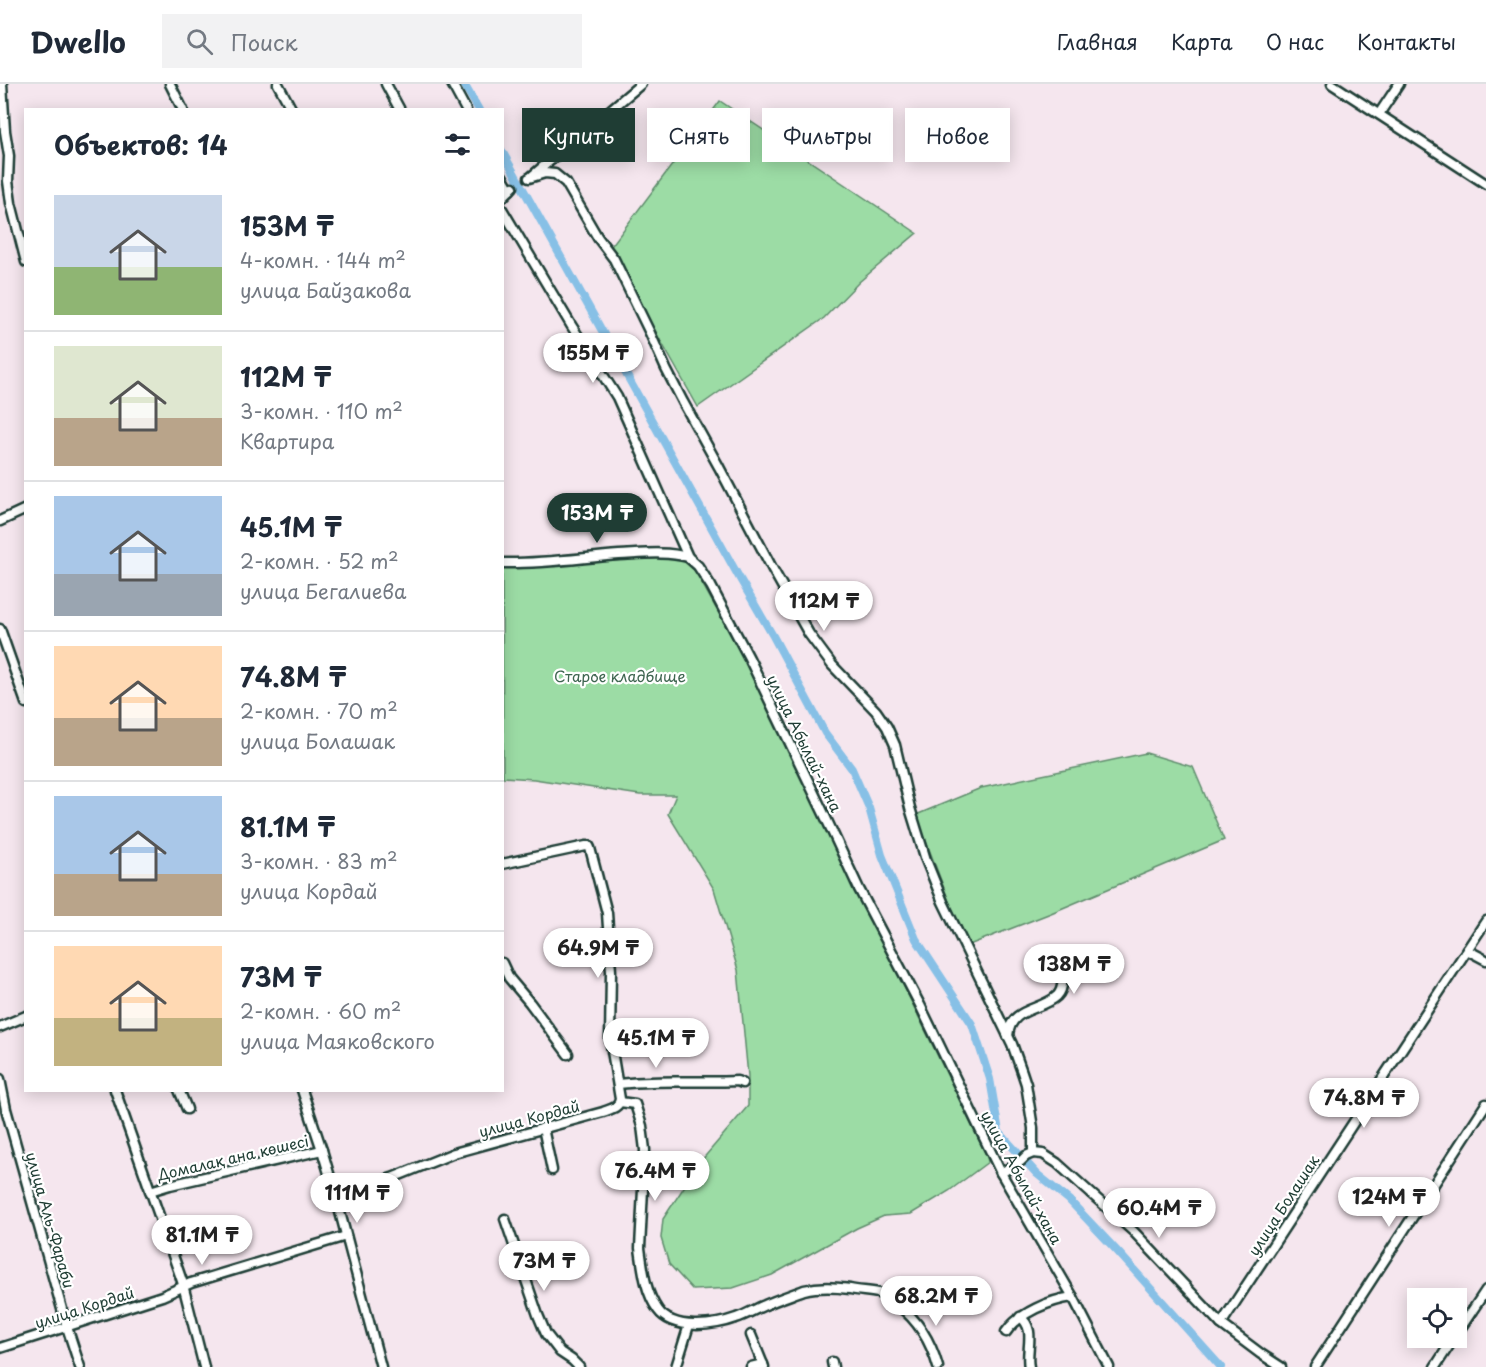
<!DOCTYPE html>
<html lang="ru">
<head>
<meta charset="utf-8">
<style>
	body { margin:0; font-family:"Playpen Sans",sans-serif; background:#f2f2f3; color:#1f2937; height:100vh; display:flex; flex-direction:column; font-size:22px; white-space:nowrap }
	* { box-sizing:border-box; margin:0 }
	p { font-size:20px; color:#747a83 }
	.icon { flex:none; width:33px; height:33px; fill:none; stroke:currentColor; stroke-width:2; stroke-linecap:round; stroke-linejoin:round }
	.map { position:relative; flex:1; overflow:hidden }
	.panel { position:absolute; left:24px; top:24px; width:480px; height:984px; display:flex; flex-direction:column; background:#fff; border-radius:0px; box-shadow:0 3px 15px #0003 }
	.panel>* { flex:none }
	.banner { position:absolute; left:522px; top:24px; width:570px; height:54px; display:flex; gap:12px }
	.fabs { position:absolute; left:1407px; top:1204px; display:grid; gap:12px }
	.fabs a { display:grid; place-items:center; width:60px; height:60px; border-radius:0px; background:#fff; box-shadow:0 3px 15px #0003; font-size:30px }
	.price { position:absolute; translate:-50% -51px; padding:0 14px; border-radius:21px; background:#fff; color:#222; font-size:20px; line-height:39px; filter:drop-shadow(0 2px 3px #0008) }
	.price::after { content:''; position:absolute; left:50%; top:36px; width:18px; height:14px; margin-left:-9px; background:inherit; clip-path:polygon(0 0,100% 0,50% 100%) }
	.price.selected { background:#1f3d34; color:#fff }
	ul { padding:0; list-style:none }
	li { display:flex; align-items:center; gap:18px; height:150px; padding:0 30px }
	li+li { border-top:2px solid #e0e1e3 }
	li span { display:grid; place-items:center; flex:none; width:168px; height:120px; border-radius:0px; color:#555 }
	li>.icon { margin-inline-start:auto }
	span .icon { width:72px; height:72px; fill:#fffc; stroke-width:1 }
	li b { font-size:26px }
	h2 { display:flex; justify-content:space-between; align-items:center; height:72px; padding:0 30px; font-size:26px }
	.chip { padding:0 21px; border-radius:0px; background:#fff; box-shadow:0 3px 15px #0003; font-size:21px; line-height:54px }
	.chip.selected { background:#1f3d34; color:#fff }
	header { display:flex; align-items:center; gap:36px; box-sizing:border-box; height:84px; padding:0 30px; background:#fff; border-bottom:2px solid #e0e1e3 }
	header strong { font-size:28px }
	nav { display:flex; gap:33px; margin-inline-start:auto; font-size:21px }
	.search { width:420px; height:54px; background:#f2f2f3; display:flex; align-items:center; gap:15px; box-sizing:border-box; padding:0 21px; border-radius:0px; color:#747a83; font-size:22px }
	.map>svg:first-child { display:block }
	.green { fill:#9cdca5; stroke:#5e8c6c; stroke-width:1.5 }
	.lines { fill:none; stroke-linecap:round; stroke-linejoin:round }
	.canal { stroke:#87c0e6; stroke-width:8 }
	.minor-casing { stroke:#1f3d34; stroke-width:13 }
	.minor { stroke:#fff; stroke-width:8 }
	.labels { text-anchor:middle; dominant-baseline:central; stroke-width:4.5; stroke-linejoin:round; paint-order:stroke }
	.park-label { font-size:15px; fill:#3e6550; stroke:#fff }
	.street-label { font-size:15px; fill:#1f3d34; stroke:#fff }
</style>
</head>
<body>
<header>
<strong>Dwello</strong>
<div class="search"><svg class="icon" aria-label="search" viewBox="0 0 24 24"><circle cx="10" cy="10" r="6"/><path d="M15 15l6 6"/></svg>Поиск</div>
<nav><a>Главная</a><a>Карта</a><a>О нас</a><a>Контакты</a></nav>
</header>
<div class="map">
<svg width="1486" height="1283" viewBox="0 0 1486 1283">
	<rect width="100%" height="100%" fill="#f5e6ee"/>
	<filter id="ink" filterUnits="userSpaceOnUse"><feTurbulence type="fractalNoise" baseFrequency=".0167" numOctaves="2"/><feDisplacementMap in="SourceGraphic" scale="12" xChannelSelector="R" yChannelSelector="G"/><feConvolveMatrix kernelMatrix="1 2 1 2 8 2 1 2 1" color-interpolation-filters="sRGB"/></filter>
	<g filter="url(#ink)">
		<!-- green -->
		<g class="green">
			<polygon points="720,17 917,149 859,198 824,234 698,323 609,165"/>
			<path d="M662 474 682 476 695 487 751 587 796 681 987 1073 988 1078 949 1107 911 1130 884 1132 857 1144 772 1191 733 1204 693 1206 669 1180 661 1154 663 1135 701 1077 748 1022V992L738 886 714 805 668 730 676 711H640L534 695 503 693 502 483C556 483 609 475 662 474Z"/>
			<polygon points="1146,669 1193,683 1224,756 1051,829 969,861 950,820 916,731 981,704"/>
		</g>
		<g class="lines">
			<!-- canal -->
			<g class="canal">
				<polyline points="464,0 479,26"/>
				<polyline points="502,67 740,495 773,552 825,649 852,685 869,724 882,771 916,855 972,940 990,995 999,1048 1037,1090 1069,1116 1118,1168 1221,1283"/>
			</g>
			<!-- minor casing -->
			<g class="minor-casing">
				<g id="minor">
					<polyline points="2,0 5,47 9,72 8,97 11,119 26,178"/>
					<polyline points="170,0 183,26"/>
					<polyline points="278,0 292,26"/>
					<polyline points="386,0 400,26"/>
					<polyline points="452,0 466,26"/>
					<polyline points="1332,0 1486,100"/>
					<polyline points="1379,30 1399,0"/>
					<polyline points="502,92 510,106"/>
					<polyline points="532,92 641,0"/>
					<polyline points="529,94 545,89 555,90 566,99 598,154 614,175 650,249 666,285 683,318 719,383 772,484 809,550 832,581 876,627 887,643 895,661 910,724 926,776 943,818 1012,960 1022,988 1026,1000 1033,1044 1033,1069"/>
					<polyline points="502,114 513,103"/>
					<polyline points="502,125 571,241 617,313 688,473 698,482 711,502 749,574 824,730 859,805 920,921 1001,1089 1073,1213 1109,1283"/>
					<polyline points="0,437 26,425"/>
					<path d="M502 479C542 480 580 474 619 471 643 470 665 467 688 473"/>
					<polyline points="0,545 26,619"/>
					<polyline points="1467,866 1486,876"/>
					<polyline points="502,879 509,894 530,919 568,970"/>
					<polyline points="0,943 26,932"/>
					<path d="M1008 952C1010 923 1041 927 1057 912 1065 904 1064 885 1054 878 1050 875 1045 876 1040 877"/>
					<polyline points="0,995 6,1025 67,1243 80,1283"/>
					<path d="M618 1000C657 995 698 999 737 997L742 999"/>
					<polyline points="115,1006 182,1197 204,1283"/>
					<polyline points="179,1006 187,1025"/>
					<polyline points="302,1006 322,1066 336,1113 381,1283"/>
					<path d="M620 1018 635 1020 642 1042 645 1066 640 1164C643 1185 645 1208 658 1226 673 1247 714 1242 736 1234 746 1231 755 1225 765 1221 778 1215 791 1211 804 1206 820 1202 834 1203 850 1205 859 1207 869 1207 878 1209 886 1211 892 1217 898 1221 919 1237 931 1258 938 1283"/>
					<polyline points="543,1044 552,1086"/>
					<polyline points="1001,1089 1021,1077 1026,1072 1033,1069 1043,1070 1057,1079 1134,1148 1221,1240 1261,1270 1281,1283"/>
					<polyline points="150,1107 170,1101 322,1066"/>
					<path d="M336 1113 392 1094 454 1069 603 1028C611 1025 619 1024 620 1015L610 955 611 887 607 829 590 764 589 762H586L502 780"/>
					<polyline points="505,1135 538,1231 546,1250 560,1268 572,1276 579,1283"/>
					<path d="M1020 1233C1037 1245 1025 1266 1029 1283"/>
					<polyline points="1221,1240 1486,837"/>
					<path d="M1006 1248C1019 1229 1050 1216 1073 1213"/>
					<polyline points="751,1251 764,1283"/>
					<polyline points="1456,1251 1486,1206"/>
					<polyline points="0,1264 162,1212 191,1199 346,1152"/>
					<polyline points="832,1278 833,1283"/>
					<polyline points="676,1283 689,1241"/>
					<polyline points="751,1283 763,1280"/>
					<polyline points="1315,1283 1486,1020"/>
					<polyline points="1435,1283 1454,1254"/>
				</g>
			</g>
			<!-- minor -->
			<use href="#minor" class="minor"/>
		</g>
	</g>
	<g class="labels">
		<!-- park labels -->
		<g class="park-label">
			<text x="620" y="591">Старое кладбище</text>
		</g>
		<!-- street labels -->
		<g class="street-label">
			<text transform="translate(805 659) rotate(64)">улица Абылай-хана</text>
			<text transform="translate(529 1034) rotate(-15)">улица Кордай</text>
			<text transform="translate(233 1073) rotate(-13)">Домалақ ана көшесі</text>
			<text transform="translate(1022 1093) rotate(61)">улица Абылай-хана</text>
			<text transform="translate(1283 1121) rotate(-57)">улица Болашак</text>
			<text transform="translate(51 1136) rotate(74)">улица Аль-Фараби</text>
			<text transform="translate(84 1223) rotate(-18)">улица Кордай</text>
		</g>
	</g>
</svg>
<div class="fabs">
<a><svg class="icon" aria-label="locate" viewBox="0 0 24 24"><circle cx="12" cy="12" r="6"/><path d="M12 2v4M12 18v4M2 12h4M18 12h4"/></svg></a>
</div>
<b class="price" style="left:593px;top:300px">155M ₸</b>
<b class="price selected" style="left:597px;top:460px">153M ₸</b>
<b class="price" style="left:824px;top:548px">112M ₸</b>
<b class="price" style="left:598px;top:895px">64.9M ₸</b>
<b class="price" style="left:1074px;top:911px">138M ₸</b>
<b class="price" style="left:656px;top:985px">45.1M ₸</b>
<b class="price" style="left:1364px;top:1045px">74.8M ₸</b>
<b class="price" style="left:655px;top:1118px">76.4M ₸</b>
<b class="price" style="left:357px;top:1140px">111M ₸</b>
<b class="price" style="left:1389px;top:1144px">124M ₸</b>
<b class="price" style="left:1159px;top:1155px">60.4M ₸</b>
<b class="price" style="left:202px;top:1182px">81.1M ₸</b>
<b class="price" style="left:544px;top:1208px">73M ₸</b>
<b class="price" style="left:936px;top:1243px">68.2M ₸</b>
<div class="banner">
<a class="chip selected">Купить</a>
<a class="chip">Снять</a>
<a class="chip">Фильтры</a>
<a class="chip">Новое</a>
</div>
<section class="panel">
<h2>Объектов: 14<svg class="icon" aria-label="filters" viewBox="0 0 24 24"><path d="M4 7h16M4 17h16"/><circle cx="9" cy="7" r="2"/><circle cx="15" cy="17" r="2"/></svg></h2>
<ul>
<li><span style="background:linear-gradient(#c9d6e8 60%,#8fb573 0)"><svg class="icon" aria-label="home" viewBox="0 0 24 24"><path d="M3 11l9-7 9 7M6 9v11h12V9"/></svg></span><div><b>153M ₸</b><p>4-комн. · 144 m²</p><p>улица Байзакова</p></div></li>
<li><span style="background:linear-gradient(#dfe7d0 60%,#b9a48a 0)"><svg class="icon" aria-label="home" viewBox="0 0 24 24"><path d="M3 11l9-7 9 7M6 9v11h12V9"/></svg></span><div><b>112M ₸</b><p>3-комн. · 110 m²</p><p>Квартира</p></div></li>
<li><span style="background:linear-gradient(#a9c7e8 65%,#9aa5b1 0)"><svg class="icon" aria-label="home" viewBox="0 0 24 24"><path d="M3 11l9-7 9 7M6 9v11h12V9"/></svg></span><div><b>45.1M ₸</b><p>2-комн. · 52 m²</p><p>улица Бегалиева</p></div></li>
<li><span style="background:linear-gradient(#ffd9b3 60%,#b9a48a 0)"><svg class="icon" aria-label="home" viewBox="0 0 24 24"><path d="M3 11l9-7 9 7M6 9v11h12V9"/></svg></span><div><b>74.8M ₸</b><p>2-комн. · 70 m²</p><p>улица Болашак</p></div></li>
<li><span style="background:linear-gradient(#a9c7e8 65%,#b9a48a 0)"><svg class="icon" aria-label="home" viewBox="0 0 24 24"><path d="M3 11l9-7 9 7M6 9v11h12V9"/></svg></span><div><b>81.1M ₸</b><p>3-комн. · 83 m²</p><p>улица Кордай</p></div></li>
<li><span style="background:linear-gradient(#ffd9b3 60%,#c2b280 0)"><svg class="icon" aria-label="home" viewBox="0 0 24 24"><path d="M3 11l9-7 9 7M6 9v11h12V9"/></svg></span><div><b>73M ₸</b><p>2-комн. · 60 m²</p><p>улица Маяковского</p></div></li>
</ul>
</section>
</div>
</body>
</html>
